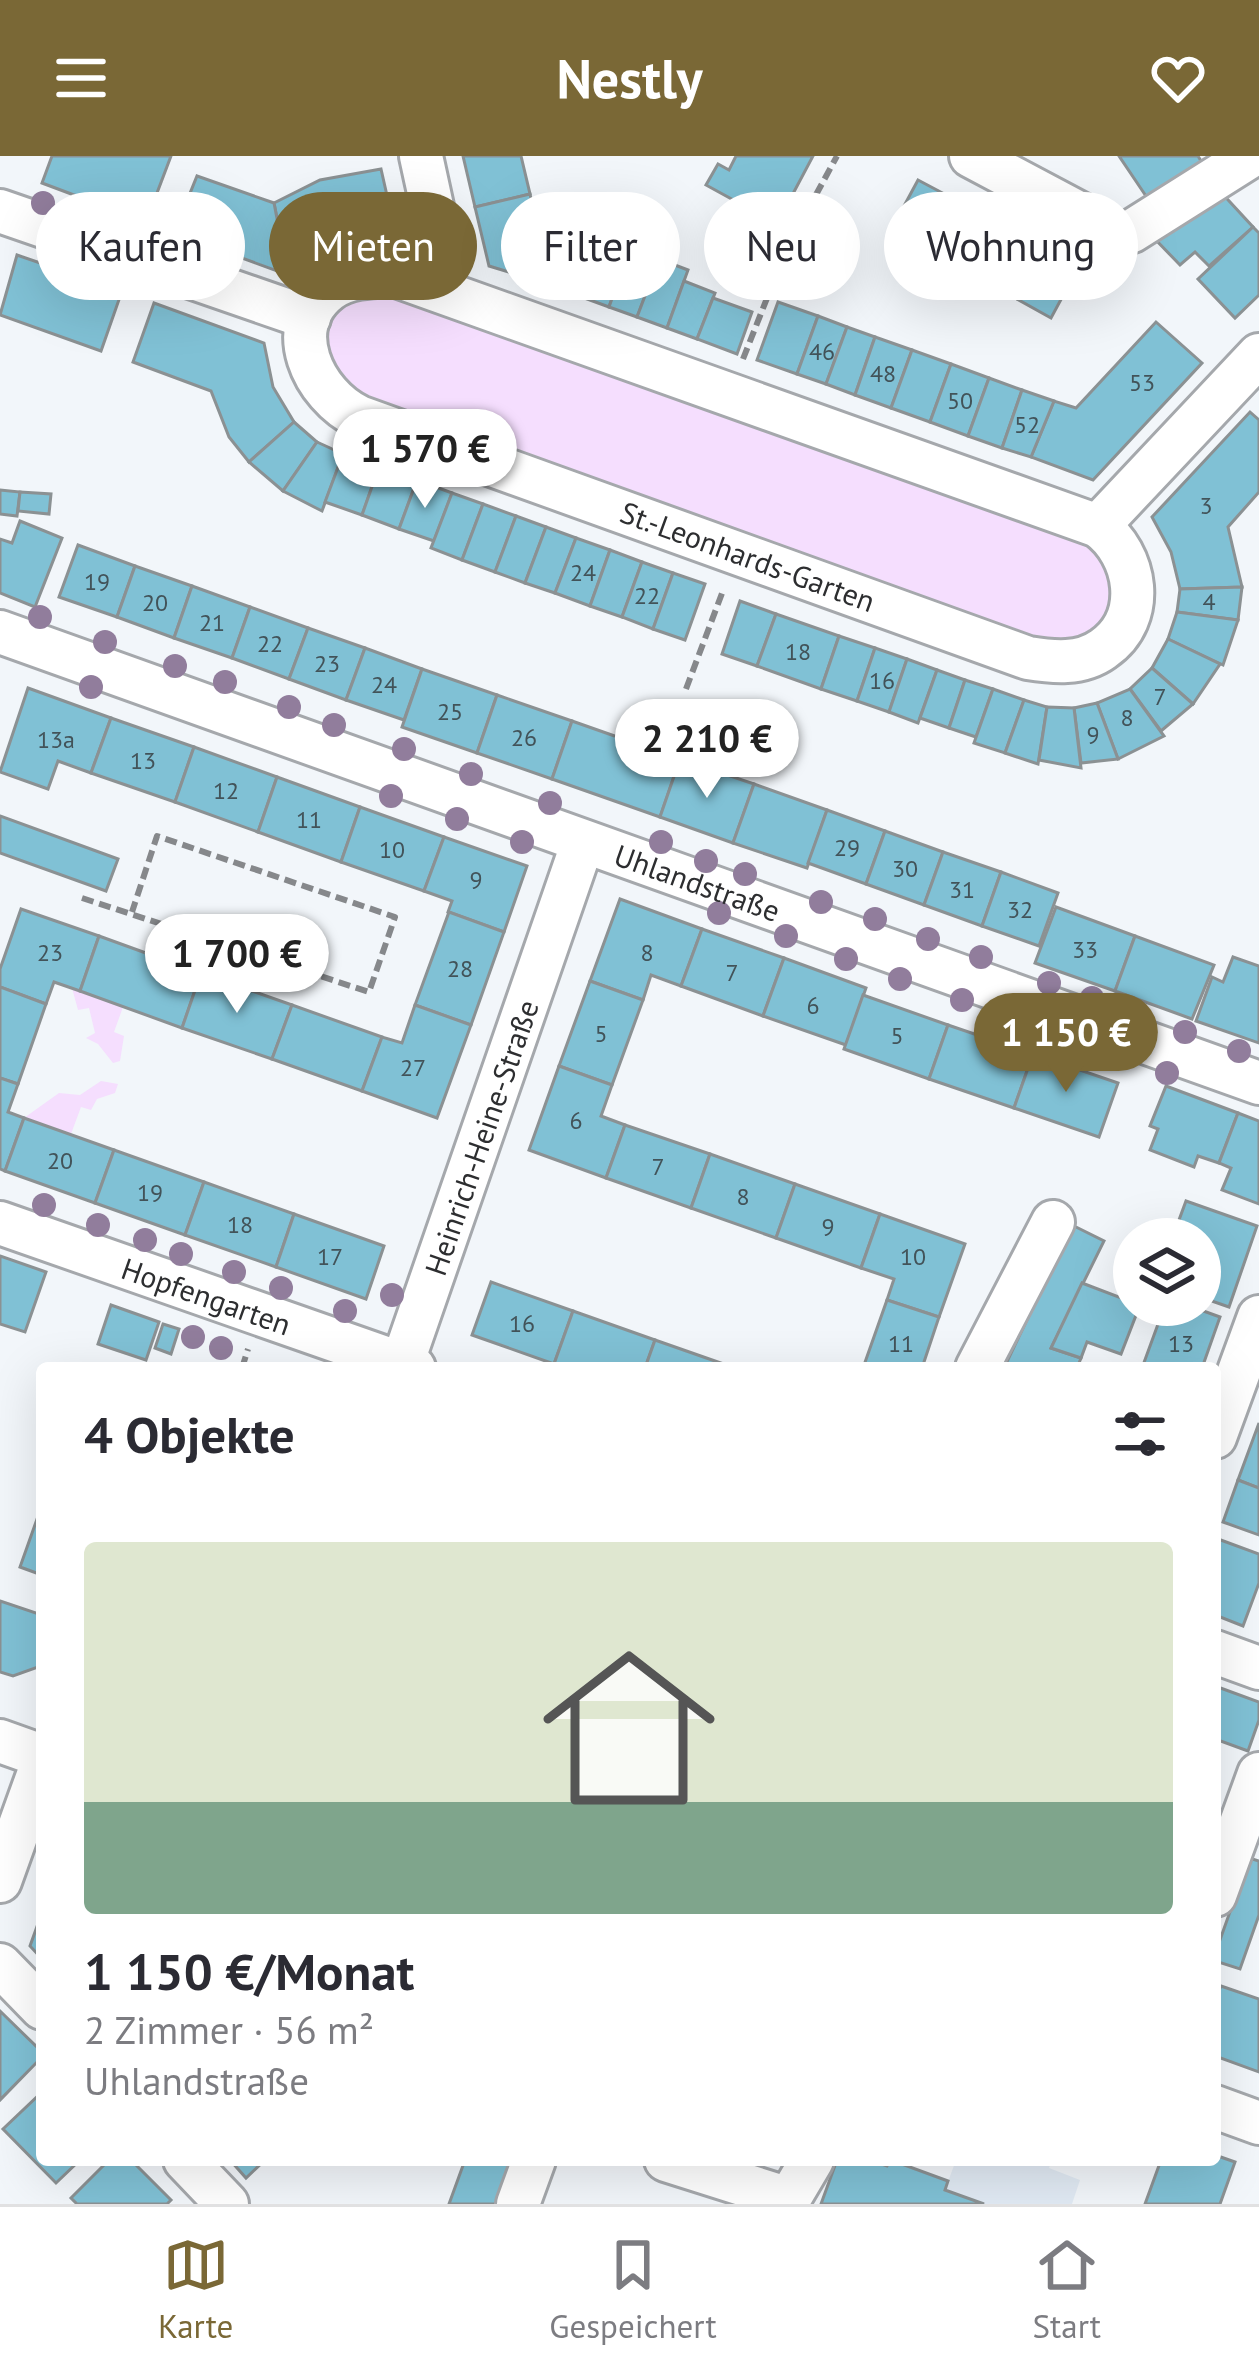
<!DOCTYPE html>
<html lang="de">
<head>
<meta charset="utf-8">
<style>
	body { margin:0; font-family:"PT Sans",sans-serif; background:#f7f7f7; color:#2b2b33; height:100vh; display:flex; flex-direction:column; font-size:45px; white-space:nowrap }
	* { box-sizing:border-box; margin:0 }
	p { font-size:39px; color:#7c7c81 }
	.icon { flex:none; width:66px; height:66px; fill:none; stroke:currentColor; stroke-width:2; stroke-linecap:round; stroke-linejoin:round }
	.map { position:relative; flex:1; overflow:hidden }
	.side { position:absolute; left:36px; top:1206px; width:1185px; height:804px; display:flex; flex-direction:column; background:#fff; border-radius:12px; box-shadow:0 12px 48px #0002 }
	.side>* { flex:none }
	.top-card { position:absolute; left:36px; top:36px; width:1188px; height:108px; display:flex; gap:24px }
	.buttons { position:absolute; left:1113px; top:1062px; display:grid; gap:24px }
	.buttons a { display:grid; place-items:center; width:108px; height:108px; border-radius:50%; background:#fff; box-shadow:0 12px 48px #0002; font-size:60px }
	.price { position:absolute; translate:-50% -102px; padding:0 27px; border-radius:42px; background:#fff; color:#222; font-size:39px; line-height:78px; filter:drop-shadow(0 3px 6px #0008) }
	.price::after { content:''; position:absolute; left:50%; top:72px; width:36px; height:27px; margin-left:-18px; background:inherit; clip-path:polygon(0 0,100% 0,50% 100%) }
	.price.selected { background:#7a6836; color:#fff }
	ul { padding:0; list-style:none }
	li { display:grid; align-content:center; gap:24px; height:636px; padding:0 48px }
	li+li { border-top:3px solid #e1e1e2 }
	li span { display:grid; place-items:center; height:372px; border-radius:12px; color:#555 }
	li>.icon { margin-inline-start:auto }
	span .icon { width:216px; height:216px; fill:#fffc; stroke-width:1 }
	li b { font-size:51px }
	h2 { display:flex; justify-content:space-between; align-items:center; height:144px; padding:0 48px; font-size:51px }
	.chip { padding:0 42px; border-radius:54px; background:#fff; box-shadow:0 12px 48px #0002; font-size:42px; line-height:108px }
	.chip.selected { background:#7a6836; color:#fff }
	header { display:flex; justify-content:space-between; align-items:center; height:156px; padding:0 48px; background:#7a6836; color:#fff; font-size:54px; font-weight:800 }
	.tabs { display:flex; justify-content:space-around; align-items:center; height:168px; border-top:3px solid #e1e1e2; background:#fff; font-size:33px; color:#7c7c81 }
	.tabs a { display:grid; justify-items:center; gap:6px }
	.tabs .selected { color:#7a6836 }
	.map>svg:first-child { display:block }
	.built { fill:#e1eaf4 }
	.green { fill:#f5defe }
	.building { fill:#80c1d5; stroke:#8b9193; stroke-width:3 }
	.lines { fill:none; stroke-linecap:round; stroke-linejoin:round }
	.minor-casing { stroke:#a5a8ac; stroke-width:48 }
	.path { stroke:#86888b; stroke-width:6; stroke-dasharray:12 6; stroke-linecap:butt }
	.minor { stroke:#fff; stroke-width:42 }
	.tree { fill:#917d9c }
	.labels { text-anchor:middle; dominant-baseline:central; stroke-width:9; stroke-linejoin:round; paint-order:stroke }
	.number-label { font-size:24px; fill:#425359 }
	.street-label { font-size:30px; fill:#2d2e30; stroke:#fff }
</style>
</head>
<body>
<header><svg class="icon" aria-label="menu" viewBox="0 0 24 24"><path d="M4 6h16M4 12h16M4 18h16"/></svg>Nestly<svg class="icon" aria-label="heart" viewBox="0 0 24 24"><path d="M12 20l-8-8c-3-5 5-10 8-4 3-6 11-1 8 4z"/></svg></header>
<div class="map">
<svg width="1259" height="2048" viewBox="0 0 1259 2048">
	<rect width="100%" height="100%" fill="#f2f6fa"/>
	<!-- built -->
	<polygon class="built" points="956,2004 1052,2004 1049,2012 1080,2024 1072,2048 984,2048 945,2034"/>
	<!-- green -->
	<g class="green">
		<polygon points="352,123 1098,370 1131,417 1083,503 331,244 318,146"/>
		<polygon points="72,832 123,851 114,876 124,880 120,905 113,907 98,888 86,882 95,877 89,852 78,854"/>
		<polygon points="101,925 118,928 115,937 97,943 91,954 81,951 71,978 24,962 59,937 80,939"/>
	</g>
	<!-- building -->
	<g class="building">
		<polygon points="52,0 171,0 146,66 42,27"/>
		<polygon points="463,0 521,0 530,38 475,51"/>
		<polygon points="736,0 813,0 787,49 778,44 768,63 706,29 718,8 729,14"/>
		<polygon points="1119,0 1198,0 1204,10 1150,46"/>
		<polygon points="381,13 395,75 360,76 335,83 288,119 274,47 320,24"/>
		<polygon points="197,20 274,47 288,119 174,77"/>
		<polygon points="918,24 952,42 924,94 890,76"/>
		<polygon points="1218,33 1253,71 1209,110 1195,96 1180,109 1152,80"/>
		<polygon points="530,38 536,66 566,78 548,128 489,110 475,51"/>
		<polygon points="952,42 986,61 958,112 924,94"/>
		<polygon points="1253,71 1259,77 1259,139 1235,162 1198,123"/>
		<polygon points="1011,73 1045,92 1017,143 983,125"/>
		<polygon points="566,78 598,90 579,140 548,128"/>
		<polygon points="598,90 627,100 609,151 579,140"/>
		<polygon points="1045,92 1079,110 1051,162 1017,143"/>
		<polygon points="17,99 122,135 101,195 0,159"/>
		<polygon points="627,100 656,111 637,161 609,151"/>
		<polygon points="659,103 688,114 667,172 637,161"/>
		<polygon points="684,125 715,137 697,183 667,172"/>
		<polygon points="713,142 752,156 737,198 697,183"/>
		<polygon points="778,146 818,160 797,218 757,204"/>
		<polygon points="154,147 264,187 273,231 294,266 249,306 229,281 211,235 133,206"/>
		<polygon points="818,160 847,171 826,228 797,218"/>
		<polygon points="1156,166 1202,207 1093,324 1031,301 1054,245 1076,252"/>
		<polygon points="847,171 875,181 855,239 826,228"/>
		<polygon points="875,181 912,194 891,252 855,239"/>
		<polygon points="912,194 951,208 930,266 891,252"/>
		<polygon points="951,208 989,222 968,280 930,266"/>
		<polygon points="989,222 1022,234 1002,292 968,280"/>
		<polygon points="1022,234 1054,245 1031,301 1002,292"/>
		<polygon points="1250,256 1259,264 1259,336 1228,371 1242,431 1180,433 1171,396 1152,361"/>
		<polygon points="294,266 317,286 283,335 249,306"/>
		<polygon points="317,286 343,298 322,355 283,335"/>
		<polygon points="343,298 379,311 362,359 325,346"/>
		<polygon points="379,311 417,324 399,373 362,359"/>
		<polygon points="417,324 452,337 434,385 399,373"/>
		<polygon points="0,334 20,336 17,360 0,358"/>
		<polygon points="20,336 51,338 49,358 18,355"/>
		<polygon points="452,337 483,348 462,404 431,392"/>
		<polygon points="483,348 516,360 495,416 462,404"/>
		<polygon points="516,360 546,371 525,427 495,416"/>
		<polygon points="20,365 62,382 35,451 0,437 0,383 12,387"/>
		<polygon points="546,371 576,382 555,437 525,427"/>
		<polygon points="576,382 610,394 590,450 555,437"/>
		<polygon points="78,389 135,410 117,461 59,441"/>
		<polygon points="610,394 642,406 622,461 590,450"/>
		<polygon points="642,406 673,417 653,473 622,461"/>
		<polygon points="135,410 192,430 174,482 117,461"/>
		<polygon points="673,417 705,428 685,484 653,473"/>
		<polygon points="192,430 250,451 232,502 174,482"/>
		<polygon points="1242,431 1238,464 1177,456 1180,433"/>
		<polygon points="740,445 776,458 757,510 722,498"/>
		<polygon points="250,451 308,472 289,523 232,502"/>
		<polygon points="1177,456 1238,464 1223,509 1168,483"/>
		<polygon points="776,458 839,480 821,533 757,510"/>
		<polygon points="308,472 365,492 346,544 289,523"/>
		<polygon points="839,480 875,492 857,545 821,533"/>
		<polygon points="1168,483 1220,508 1193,548 1152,512"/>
		<polygon points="365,492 422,513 404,564 346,544"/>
		<polygon points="875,492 907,503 889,556 857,545"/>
		<polygon points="907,503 937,514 918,567 889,556"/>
		<polygon points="1152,512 1193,548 1161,575 1130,533"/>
		<polygon points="422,513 497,539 477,597 402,571"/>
		<polygon points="937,514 965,524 949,572 920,562"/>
		<polygon points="965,524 993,533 976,581 949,572"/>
		<polygon points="28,532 111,562 91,617 58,605 48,633 0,616"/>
		<polygon points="993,533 1024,544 1005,597 974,587"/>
		<polygon points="1130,533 1164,580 1118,603 1097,547"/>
		<polygon points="497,539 572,565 552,623 477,597"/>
		<polygon points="1024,544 1047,551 1038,608 1005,597"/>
		<polygon points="1097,547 1118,603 1081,607 1074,552"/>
		<polygon points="1047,551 1074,552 1081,612 1039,604"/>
		<polygon points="111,562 194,591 175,646 91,617"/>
		<polygon points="572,565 680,603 660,661 552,623"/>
		<polygon points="194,591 277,621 258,676 175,646"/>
		<polygon points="680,603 754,628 733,687 660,661"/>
		<polygon points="277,621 360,651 341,706 258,676"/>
		<polygon points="754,628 827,654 807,712 733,687"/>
		<polygon points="360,651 444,681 424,735 341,706"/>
		<polygon points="827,654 885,675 866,728 808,707"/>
		<polygon points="0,660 118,703 106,735 0,697"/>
		<polygon points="885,675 943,696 924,749 866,728"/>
		<polygon points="444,681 527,710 504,776 448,756 452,745 424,735"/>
		<polygon points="943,696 1001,716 982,770 924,749"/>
		<polygon points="1001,716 1058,737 1039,790 982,770"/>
		<polygon points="620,743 702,773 681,830 651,819 643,844 590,825"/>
		<polygon points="1056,751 1135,780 1115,835 1035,807"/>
		<polygon points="21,753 99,780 80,835 54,826 46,848 0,831 0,813"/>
		<polygon points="449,756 504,776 471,869 415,849"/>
		<polygon points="702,773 784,802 763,860 681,830"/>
		<polygon points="99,780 201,817 182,872 80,835"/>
		<polygon points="1135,780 1214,809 1192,863 1115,835"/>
		<polygon points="1233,801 1259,810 1259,887 1196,865 1212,821 1223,826"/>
		<polygon points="784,802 866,832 846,889 763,860"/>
		<polygon points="201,817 292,849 272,903 182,872"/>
		<polygon points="590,825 643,844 612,929 559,910"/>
		<polygon points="0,831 46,848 18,928 0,922"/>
		<polygon points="863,839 948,869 929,923 844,893"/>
		<polygon points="292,849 382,881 362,935 272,903"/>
		<polygon points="415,849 471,869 437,962 362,935 382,881 402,887"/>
		<polygon points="948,869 1033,898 1014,952 929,923"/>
		<polygon points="1033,898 1118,927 1099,981 1014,952"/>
		<polygon points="559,910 612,929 601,960 625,969 606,1022 529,994"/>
		<polygon points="0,922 18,928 8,956 24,962 5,1015 0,1013"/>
		<polygon points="1166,930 1238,957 1219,1007 1198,1000 1194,1011 1150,994 1158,973 1150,970"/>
		<polygon points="1238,957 1259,965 1259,1048 1222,1034 1231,1012 1219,1007"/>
		<polygon points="24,962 114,994 95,1047 5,1015"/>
		<polygon points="625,969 710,998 691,1052 606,1022"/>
		<polygon points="114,994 204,1026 185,1079 95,1047"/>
		<polygon points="710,998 795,1028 776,1082 691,1052"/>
		<polygon points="204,1026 294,1058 276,1111 185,1079"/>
		<polygon points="795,1028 880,1058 861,1112 776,1082"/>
		<polygon points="1186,1045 1257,1070 1229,1151 1200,1141 1200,1083 1172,1083"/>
		<polygon points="294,1058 384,1090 366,1143 276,1111"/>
		<polygon points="880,1058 965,1088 939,1161 887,1144 894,1123 861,1112"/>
		<polygon points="1072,1069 1104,1085 1051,1192 1081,1202 1077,1212 1004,1212"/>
		<polygon points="0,1100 46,1116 25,1176 0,1168"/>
		<polygon points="491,1126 573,1155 554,1208 472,1179"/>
		<polygon points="1082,1127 1140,1149 1121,1198 1087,1186 1081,1202 1051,1192"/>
		<polygon points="887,1144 939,1161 922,1212 863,1212"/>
		<polygon points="111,1149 159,1166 146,1204 98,1188"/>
		<polygon points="1165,1149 1187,1149 1220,1161 1202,1212 1142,1212"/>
		<polygon points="573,1155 655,1184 645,1212 565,1212 554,1208"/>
		<polygon points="163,1168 179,1173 171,1198 155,1192"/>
		<polygon points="655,1184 735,1212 645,1212"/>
		<polygon points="1259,1267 1259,1332 1238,1324"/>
		<polygon points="1238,1324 1259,1332 1259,1379 1223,1366"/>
		<polygon points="42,1349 42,1419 20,1411"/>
		<polygon points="1218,1383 1259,1398 1259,1427 1243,1470 1215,1459"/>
		<polygon points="0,1445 42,1459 41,1510 13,1520 0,1516"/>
		<polygon points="1215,1530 1259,1546 1259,1564 1248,1595 1215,1583"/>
		<polygon points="1249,1702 1259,1705 1259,1759 1240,1813 1215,1805 1215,1798"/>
		<polygon points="39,1765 42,1766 42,1803 30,1790"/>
		<polygon points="1221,1830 1259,1843 1259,1916 1215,1900 1215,1844"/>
		<polygon points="0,1855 42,1896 42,1901 0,1944"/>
		<polygon points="42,1936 42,2004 80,2004 56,2027 3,1973"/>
		<polygon points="1215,1999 1235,2006 1220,2048 1145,2048 1161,2004 1215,2004"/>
		<polygon points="109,2004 131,2004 171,2044 167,2048 77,2048 71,2042"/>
		<polygon points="230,2004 265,2004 246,2022"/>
		<polygon points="465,2004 528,2004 512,2048 449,2048"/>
		<polygon points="837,2004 870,2004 887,2010 891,2004 948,2025 945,2034 984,2048 821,2048"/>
	</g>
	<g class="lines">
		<!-- minor casing -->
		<g class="minor-casing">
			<g id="minor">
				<polyline points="421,0 438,78 440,132"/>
				<polyline points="971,0 1120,79 1132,75 1251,0"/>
				<polyline points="0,55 309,162"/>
				<path d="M394 119 1098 370C1137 398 1148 462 1103 493 1081 509 1053 506 1028 502L359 261C313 239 281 171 329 134 348 120 372 120 394 119Z"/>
				<polyline points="1098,370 1259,199"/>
				<path id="s1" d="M0 476 1259 927"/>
				<path id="s2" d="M0 1067 414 1212"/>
				<path id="s3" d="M402 1208 583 686"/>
				<polyline points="977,1212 1053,1066"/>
				<polyline points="1215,1281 1259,1161"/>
				<polyline points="1215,1496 1259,1512"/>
				<polyline points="0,1585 42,1600"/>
				<polyline points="0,1725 42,1608"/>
				<polyline points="1215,1739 1259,1618"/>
				<polyline points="0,1809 42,1852"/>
				<polyline points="1215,1951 1259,1967"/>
				<polyline points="185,2004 227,2048"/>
				<polyline points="666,2004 789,2043"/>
				<polyline points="518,2048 534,2004"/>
				<polyline points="779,2048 789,2043 812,2004"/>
			</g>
		</g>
		<!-- path -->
		<g class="path">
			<polyline points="743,203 786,94 837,0"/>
			<polyline points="686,533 724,432"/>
			<polyline points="82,742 369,836 395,761 157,680 132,756"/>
			<polyline points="242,1212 248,1193"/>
		</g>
		<!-- minor -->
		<use href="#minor" class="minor"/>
	</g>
	<!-- trees -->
	<g class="tree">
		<circle cx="43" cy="47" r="12"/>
		<circle cx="40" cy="461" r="12"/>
		<circle cx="105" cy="486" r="12"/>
		<circle cx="175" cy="510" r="12"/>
		<circle cx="225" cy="526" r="12"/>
		<circle cx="91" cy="531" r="12"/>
		<circle cx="289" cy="551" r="12"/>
		<circle cx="334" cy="569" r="12"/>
		<circle cx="404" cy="593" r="12"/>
		<circle cx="471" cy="618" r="12"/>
		<circle cx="391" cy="640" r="12"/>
		<circle cx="550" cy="647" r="12"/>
		<circle cx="457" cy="663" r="12"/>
		<circle cx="522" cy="686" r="12"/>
		<circle cx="661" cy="686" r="12"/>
		<circle cx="706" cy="705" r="12"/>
		<circle cx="745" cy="718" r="12"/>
		<circle cx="821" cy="746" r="12"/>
		<circle cx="719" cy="757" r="12"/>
		<circle cx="875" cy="763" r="12"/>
		<circle cx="786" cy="780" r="12"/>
		<circle cx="928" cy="783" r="12"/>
		<circle cx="981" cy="801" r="12"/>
		<circle cx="846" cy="803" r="12"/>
		<circle cx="900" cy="823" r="12"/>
		<circle cx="1049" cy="827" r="12"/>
		<circle cx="1092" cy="842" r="12"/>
		<circle cx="962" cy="844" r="12"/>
		<circle cx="1023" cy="868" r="12"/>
		<circle cx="1185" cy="876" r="12"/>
		<circle cx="1072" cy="885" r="12"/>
		<circle cx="1239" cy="895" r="12"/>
		<circle cx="1167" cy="917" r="12"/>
		<circle cx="44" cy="1049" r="12"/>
		<circle cx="98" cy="1069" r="12"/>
		<circle cx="145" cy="1084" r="12"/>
		<circle cx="181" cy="1098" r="12"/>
		<circle cx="234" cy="1116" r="12"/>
		<circle cx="281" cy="1132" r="12"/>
		<circle cx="392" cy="1139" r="12"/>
		<circle cx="345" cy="1155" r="12"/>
		<circle cx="193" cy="1181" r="12"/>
		<circle cx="221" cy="1192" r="12"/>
	</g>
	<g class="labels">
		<!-- number labels -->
		<g class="number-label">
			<text x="822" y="195">46</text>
			<text x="883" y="217">48</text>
			<text x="1142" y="226">53</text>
			<text x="960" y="244">50</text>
			<text x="1027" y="268">52</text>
			<text x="1206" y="349">3</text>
			<text x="583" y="416">24</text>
			<text x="97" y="425">19</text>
			<text x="647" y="439">22</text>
			<text x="1209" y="445">4</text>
			<text x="155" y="446">20</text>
			<text x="212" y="466">21</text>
			<text x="270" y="487">22</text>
			<text x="798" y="495">18</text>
			<text x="327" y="507">23</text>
			<text x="882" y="524">16</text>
			<text x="384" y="528">24</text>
			<text x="1160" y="540">7</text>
			<text x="450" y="555">25</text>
			<text x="1127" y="561">8</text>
			<text x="1093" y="578">9</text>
			<text x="524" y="581">26</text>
			<text x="56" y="583">13a</text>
			<text x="143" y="604">13</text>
			<text x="226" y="634">12</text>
			<text x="309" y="663">11</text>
			<text x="847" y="691">29</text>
			<text x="392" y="693">10</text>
			<text x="905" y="712">30</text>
			<text x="476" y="723">9</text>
			<text x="962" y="733">31</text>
			<text x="1020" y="753">32</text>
			<text x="1085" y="793">33</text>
			<text x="50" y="796">23</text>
			<text x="647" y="796">8</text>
			<text x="460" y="812">28</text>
			<text x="732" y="816">7</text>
			<text x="813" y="849">6</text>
			<text x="601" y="877">5</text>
			<text x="897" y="879">5</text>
			<text x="413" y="911">27</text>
			<text x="576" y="964">6</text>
			<text x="60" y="1004">20</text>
			<text x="658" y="1010">7</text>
			<text x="150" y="1036">19</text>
			<text x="743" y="1040">8</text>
			<text x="240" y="1068">18</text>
			<text x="828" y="1070">9</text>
			<text x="330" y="1100">17</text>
			<text x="913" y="1100">10</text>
			<text x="522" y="1167">16</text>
			<text x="901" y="1187">11</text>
			<text x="1181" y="1187">13</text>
		</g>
		<!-- street labels -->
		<g class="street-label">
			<text transform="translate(748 400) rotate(20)">St.-Leonhards-Garten</text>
			<text stroke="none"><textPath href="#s1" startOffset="741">Uhlandstraße</textPath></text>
			<text stroke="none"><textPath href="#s3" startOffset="240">Heinrich-Heine-Straße</textPath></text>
			<text stroke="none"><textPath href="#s2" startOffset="219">Hopfengarten</textPath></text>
		</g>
	</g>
</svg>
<div class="buttons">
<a><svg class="icon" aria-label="layers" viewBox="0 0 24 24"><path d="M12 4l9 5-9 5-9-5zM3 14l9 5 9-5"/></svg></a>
</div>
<b class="price" style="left:425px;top:355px">1 570 €</b>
<b class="price" style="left:707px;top:645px">2 210 €</b>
<b class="price" style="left:237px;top:860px">1 700 €</b>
<b class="price selected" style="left:1066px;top:939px">1 150 €</b>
<div class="top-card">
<a class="chip">Kaufen</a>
<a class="chip selected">Mieten</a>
<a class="chip">Filter</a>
<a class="chip">Neu</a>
<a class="chip">Wohnung</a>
</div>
<section class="side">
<h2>4 Objekte<svg class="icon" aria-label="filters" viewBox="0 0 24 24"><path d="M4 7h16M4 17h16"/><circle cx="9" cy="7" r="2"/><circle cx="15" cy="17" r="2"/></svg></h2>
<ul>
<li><span style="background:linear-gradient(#dfe7d0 70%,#7fa58c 0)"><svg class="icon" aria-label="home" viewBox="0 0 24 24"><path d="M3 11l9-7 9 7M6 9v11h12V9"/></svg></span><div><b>1 150 €/Monat</b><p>2 Zimmer · 56 m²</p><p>Uhlandstraße</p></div></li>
</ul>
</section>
</div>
<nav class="tabs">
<a class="selected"><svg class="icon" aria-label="map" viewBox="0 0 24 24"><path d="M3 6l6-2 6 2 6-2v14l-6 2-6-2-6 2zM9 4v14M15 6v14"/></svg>Karte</a>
<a><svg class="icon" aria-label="saved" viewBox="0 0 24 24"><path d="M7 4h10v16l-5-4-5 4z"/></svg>Gespeichert</a>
<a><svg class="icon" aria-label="home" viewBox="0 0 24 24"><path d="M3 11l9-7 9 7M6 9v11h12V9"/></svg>Start</a>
</nav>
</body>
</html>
